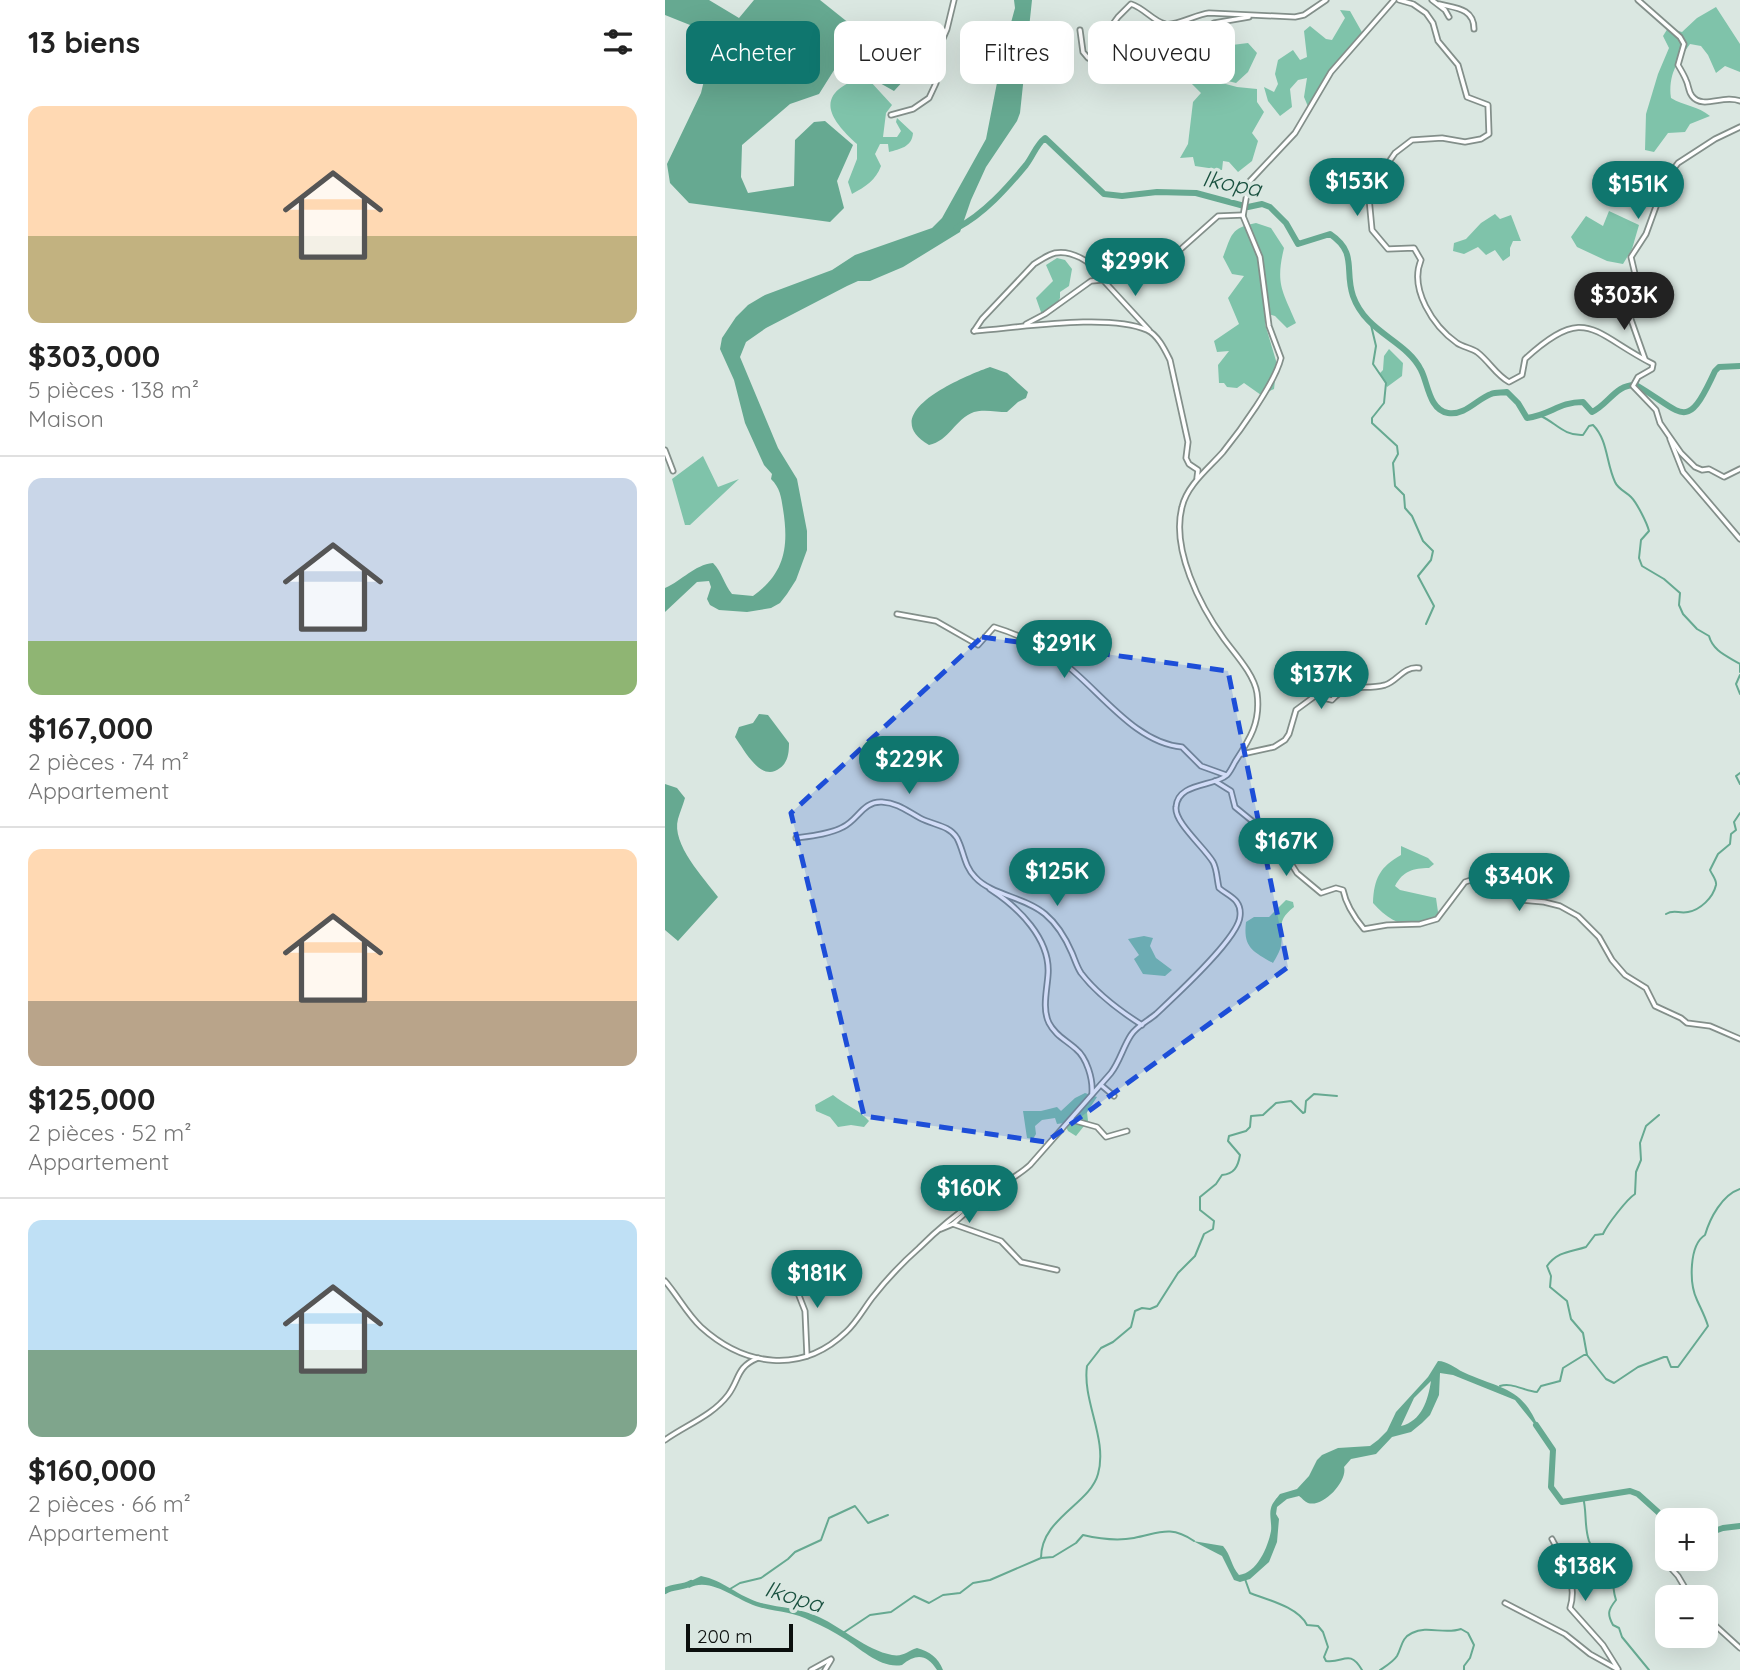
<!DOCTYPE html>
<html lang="fr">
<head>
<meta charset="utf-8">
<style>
	body { margin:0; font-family:Quicksand,sans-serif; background:#f2f2f2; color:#222; height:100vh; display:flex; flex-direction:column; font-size:26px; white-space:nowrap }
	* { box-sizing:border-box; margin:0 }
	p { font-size:23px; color:#767676 }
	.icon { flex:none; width:38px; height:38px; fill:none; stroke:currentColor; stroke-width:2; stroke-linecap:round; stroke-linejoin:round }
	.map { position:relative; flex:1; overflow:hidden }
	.drawer { display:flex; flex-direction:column; background:#fff; width:665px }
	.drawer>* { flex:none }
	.guide { position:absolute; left:21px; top:21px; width:665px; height:63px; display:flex; gap:14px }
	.controls { position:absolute; left:990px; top:1508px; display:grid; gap:14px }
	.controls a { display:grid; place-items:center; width:63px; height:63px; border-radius:14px; background:#fff; box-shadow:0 7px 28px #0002; font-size:35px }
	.scale { position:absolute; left:21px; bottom:18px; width:107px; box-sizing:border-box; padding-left:7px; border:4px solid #0b0f0d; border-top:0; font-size:19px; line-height:24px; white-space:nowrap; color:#0b0f0d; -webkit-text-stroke:5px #dae7e1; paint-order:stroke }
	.price { position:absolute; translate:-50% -60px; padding:0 16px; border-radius:24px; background:#0f766e; color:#fff; font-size:23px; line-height:46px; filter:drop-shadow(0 2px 4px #0008) }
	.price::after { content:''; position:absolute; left:50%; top:42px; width:21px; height:16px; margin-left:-10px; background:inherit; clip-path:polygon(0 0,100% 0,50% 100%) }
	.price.on { background:#222; color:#fff }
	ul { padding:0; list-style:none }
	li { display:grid; align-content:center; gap:14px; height:371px; padding:0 28px }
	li+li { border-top:2px solid #e0e0e0 }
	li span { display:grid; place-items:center; height:217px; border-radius:14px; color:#555 }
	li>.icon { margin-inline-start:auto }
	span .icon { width:126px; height:126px; fill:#fffc; stroke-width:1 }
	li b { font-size:30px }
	h2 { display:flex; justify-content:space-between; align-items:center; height:84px; padding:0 28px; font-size:30px }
	.chip { padding:0 24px; border-radius:14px; background:#fff; box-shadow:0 7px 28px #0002; font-size:24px; line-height:63px }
	.chip.on { background:#0f766e; color:#fff }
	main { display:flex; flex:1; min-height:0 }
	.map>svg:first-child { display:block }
	.forest { fill:#7fc3aa }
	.water { fill:#66a991; fill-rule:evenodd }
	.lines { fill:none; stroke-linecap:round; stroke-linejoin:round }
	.stream { stroke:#66a991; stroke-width:2 }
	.river { stroke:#66a991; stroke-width:6 }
	.minor-casing { stroke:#838f8a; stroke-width:7 }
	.minor { stroke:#fff; stroke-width:3.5 }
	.marked { fill:#1d4ed8; fill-opacity:0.2; stroke:#1d4ed8; stroke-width:5; stroke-dasharray:14 9; stroke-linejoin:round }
	.labels { text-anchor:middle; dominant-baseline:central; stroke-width:7; stroke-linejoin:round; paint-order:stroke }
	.water-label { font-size:23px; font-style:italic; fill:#1a5140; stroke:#dae7e1 }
</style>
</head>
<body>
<main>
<section class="drawer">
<h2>13 biens<svg class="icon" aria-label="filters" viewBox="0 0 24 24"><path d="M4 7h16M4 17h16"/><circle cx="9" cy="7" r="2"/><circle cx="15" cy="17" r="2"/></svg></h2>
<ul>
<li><span style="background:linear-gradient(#ffd9b3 60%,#c2b280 0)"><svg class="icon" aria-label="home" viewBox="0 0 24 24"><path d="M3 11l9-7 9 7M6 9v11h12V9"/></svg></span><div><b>$303,000</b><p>5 pièces · 138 m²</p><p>Maison</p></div></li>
<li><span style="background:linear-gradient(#c9d6e8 75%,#8fb573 0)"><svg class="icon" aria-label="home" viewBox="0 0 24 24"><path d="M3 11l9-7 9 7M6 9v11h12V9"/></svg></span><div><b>$167,000</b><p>2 pièces · 74 m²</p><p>Appartement</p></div></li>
<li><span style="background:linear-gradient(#ffd9b3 70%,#b9a48a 0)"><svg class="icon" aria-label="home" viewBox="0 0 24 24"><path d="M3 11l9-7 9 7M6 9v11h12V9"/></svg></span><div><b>$125,000</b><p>2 pièces · 52 m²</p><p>Appartement</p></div></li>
<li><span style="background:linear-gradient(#bfe0f5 60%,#7fa58c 0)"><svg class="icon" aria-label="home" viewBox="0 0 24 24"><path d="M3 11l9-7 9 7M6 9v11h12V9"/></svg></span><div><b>$160,000</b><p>2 pièces · 66 m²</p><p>Appartement</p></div></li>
</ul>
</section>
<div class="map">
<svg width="1075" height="1670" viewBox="0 0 1075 1670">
	<rect width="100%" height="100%" fill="#dae7e1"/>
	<!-- forest -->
	<g class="forest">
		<path d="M1051 7 1075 44V72L1060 66 1051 73 1043 55 1036 46 1025 44C1012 62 1003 75 1006 98 1019 106 1033 106 1045 116L1025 124 1020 132 1003 133 989 152 980 150 981 114 993 74 1004 48 998 36 1003 28 1017 32 1032 18Z"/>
		<polygon points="675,10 685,11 698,34 669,66 644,109 639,97 642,78 633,80 625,89 627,107 615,116 603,101 599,87 609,92 613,84 610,74 613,60 628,50 635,60 642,57 639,31 645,26 661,39 667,40 680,18"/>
		<polygon points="553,34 567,45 583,43 592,53 583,72 571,83 559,80 552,71 539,64 537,44 543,37"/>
		<polygon points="531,76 572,87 592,89 592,102 599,112 587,133 593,141 587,161 573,172 564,162 558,161 557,170 530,166 528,157 515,158 523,144 528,102 536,93 526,83"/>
		<path d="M188 81H205L227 105 221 113 218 137H232L236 131 231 122 232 118 248 133C247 147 235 149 224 152L223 144H215L210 154 216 166C211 180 200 187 187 194L183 182 192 159V144C169 123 148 98 188 81Z"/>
		<polygon points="944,211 974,225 967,249 958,264 942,261 912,247 906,237 921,216 938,226"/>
		<polygon points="830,214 835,219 846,215 856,241 848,241 845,248 845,256 838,261 830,250 821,255 813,247 799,254 788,251 789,243 801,239 816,223"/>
		<path d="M591 223 606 228 619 248C610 285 618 291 631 323L622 328 610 316 600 313V324L612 364 609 389 596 395 579 383 572 388 562 387 559 383H554L553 365 564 351 552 352 549 341 574 324 563 298 579 276 567 274 558 257C567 235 565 228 591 223Z"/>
		<polygon points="392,258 400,260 407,269 404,286 395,292 395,298 385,314 377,315 371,298 388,281 381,265"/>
		<polygon points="724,349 738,363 737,376 722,387 715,373 718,370 719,356"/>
		<polygon points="38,456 53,487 74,479 25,525 20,525 7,479"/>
		<path d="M736 846 763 858 769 864 764 868C748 868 738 871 730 886L735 890 771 898 774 919C747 931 727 925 708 903 709 878 715 867 736 855Z"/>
		<path d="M621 900 628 902 629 907C610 922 619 927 616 946 615 951 611 958 608 963 587 951 578 947 581 922L589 917H604Z"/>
		<polygon points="479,936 488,938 485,946 491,958 507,970 500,976 478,974 469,959 474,955 463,939"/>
		<polygon points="420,1093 432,1097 422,1112 423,1121 411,1136 403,1131 399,1123 392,1124 390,1118 377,1120 370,1126 371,1134 368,1139 362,1138 358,1111 376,1111 392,1107 396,1111 410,1098"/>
		<path d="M168 1095C180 1105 195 1110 204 1121L199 1127 186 1125 173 1127 165 1117 151 1111 150 1105Z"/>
	</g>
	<!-- water -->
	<g class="water">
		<polygon points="0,0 44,0 74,18 89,0 155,0 205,40 228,31 246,34 246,51 241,78 229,91 213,82 203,69 171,67 154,94 125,104 77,145 76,177 83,193 129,186 130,140 149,122 160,121 188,145 172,181 179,208 165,222 24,203 5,183 2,164 36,93 50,35 0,15"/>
		<path d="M349 0H367L355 113 352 121 321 167 306 200 295 232 238 267 205 281H193L182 286 101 328 81 342 75 357 113 448 132 479 142 531V550L131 580 122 594 115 603 106 608 82 612 54 610 45 605 42 599 46 587 44 581 32 582 0 612V588C18 580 29 565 48 563 57 572 59 584 67 594L88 596C120 573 124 547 118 509 116 496 115 488 106 479L107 474 99 465 80 423 69 380 55 349 57 338 71 317 83 305 100 295 167 270 190 255 267 228 277 218 321 139 338 52 350 8Z"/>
		<path d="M325 367 342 373 363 392 361 398 353 402 342 412C332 412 319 409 309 412 290 419 284 441 264 445 209 413 300 376 325 367Z"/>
		<path d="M94 714 103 715 124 743C124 753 123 762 115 768 96 783 80 751 70 737L74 727 88 723Z"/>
		<path d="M0 784 12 788 20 798C18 805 15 812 13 819 6 844 39 878 53 897L13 941 0 930Z"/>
		<path d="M773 1361C782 1361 790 1368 798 1372 837 1390 858 1386 875 1431L850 1400 788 1375 775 1373 774 1395 765 1415 757 1423 746 1432 727 1437 711 1454 686 1459 679 1467C683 1481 658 1508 643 1503 640 1502 637 1498 634 1496L622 1499 612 1507 611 1514 614 1519 612 1542 604 1562 585 1579 575 1582 569 1580 557 1556 528 1541 558 1546C566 1555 566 1566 574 1575 592 1573 603 1547 606 1531 607 1524 604 1515 606 1508 607 1503 612 1498 615 1494L632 1489 644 1476 652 1460 657 1455 673 1448 705 1446 713 1440 722 1431 731 1412 763 1377ZM766 1381C763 1400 757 1421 736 1426L749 1398Z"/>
		<path d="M36 1576C58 1580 74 1597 96 1603 116 1608 134 1608 154 1617 178 1628 201 1650 227 1655 239 1657 242 1651 252 1648 265 1652 273 1657 278 1670H272C262 1654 251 1653 237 1665 216 1669 196 1649 180 1639 169 1632 158 1626 146 1621 130 1612 112 1612 94 1607 73 1602 47 1576 24 1588L20 1584Z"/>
	</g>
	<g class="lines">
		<!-- stream -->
		<g class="stream">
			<polyline points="706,325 711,346 708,364 721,383 719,403 707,418 707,423 732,446 733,454 728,463 730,486 739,495 740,508 747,516 758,541 768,551 766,560 753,576 769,606 761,624"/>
			<path d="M876 416C891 423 899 436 918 435L924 426 928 425C943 440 941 463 950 482 953 489 961 492 966 497 972 503 982 523 984 531L976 540 974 558 977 566 999 579 1015 593 1014 605 1018 614 1032 629 1044 636C1048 651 1062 656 1075 664V672"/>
			<polyline points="1075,675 1071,684 1075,694"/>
			<polyline points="1075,773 1071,776 1075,784"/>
			<path d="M1001 914C1009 909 1014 914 1023 912 1035 910 1048 898 1051 885 1052 880 1047 875 1045 870L1053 854 1065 844 1066 834 1071 830 1069 822 1075 813"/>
			<path d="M922 1355 918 1333 906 1319 902 1301 885 1287 886 1276 882 1266C893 1251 906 1252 921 1247L930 1235 938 1234C942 1225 962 1199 970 1194L971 1172 976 1160 975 1143 981 1126 994 1115"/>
			<path d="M835 1386C847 1382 859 1391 872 1392L876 1386 895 1381 898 1368 919 1355H922L941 1379 949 1383 973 1367 999 1357H1002L1006 1367H1013L1043 1326C1040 1316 1036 1309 1032 1300 1024 1283 1024 1245 1040 1235 1045 1218 1057 1195 1075 1189"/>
			<path d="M918 1497C922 1512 919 1526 924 1541 928 1552 938 1559 943 1569 950 1582 947 1589 951 1600 943 1610 942 1614 948 1625L954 1628 957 1637 984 1670"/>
			<path d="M376 1558C376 1518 425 1504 433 1474 443 1439 417 1401 422 1366L436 1348 448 1342 466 1327 470 1311 477 1308 485 1309 492 1306 513 1273 530 1256 539 1234 548 1229 549 1221 535 1210V1197L551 1184 557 1175C569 1174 573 1167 575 1155L563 1141 564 1136 581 1131 585 1127 586 1116 598 1115 611 1103 626 1101 638 1113 640 1112 641 1101 649 1094 672 1096"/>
			<path d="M580 1579 585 1593C603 1600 633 1607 642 1625L653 1626 658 1632 663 1647 659 1657 661 1661C678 1664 684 1648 697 1670"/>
			<polyline points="65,1589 75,1583 96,1578 123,1559 130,1552 156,1540 164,1518 190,1506 203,1523 223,1515"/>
			<path d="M178 1633 205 1615 226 1612 249 1596 264 1603 278 1595 295 1593 308 1583 325 1580 376 1558 388 1557 411 1543 418 1535C435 1539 452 1541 469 1538 495 1533 505 1525 529 1541"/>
			<path d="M715 1670C721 1666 728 1662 732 1656 737 1647 736 1638 747 1633 763 1625 779 1635 796 1629L803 1633 809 1645 805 1658 799 1666V1670"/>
		</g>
		<!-- river -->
		<g class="river">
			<path d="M292 228C319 214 342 188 361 165 368 156 371 145 380 138L439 194 457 196 492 192 531 193 583 207 597 204 605 207 621 223 633 244 665 234C693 253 679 270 688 296 701 333 741 340 756 370 763 383 764 410 783 413 800 416 812 399 826 394 831 392 837 393 842 392L853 403 862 418C885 415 894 402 918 402L927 412C943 405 951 384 971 385 1019 413 1021 434 1050 371L1054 367 1075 366"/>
			<polyline points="871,1425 888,1450 886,1487 897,1502 965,1491 973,1494 1003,1521"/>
			<polyline points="1041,1534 1058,1528 1075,1526"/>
			<path d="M0 1591C7 1586 18 1588 26 1583"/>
		</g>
		<!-- minor casing -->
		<g class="minor-casing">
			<g id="minor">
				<path d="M734 0 748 4 761 13 768 23 773 41 793 65 802 97 823 105 824 134 816 139 800 142 777 138 747 140 730 153 706 188 704 198 707 230 723 249 749 248 756 260C744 289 768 326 792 343 798 347 806 348 812 352 824 361 831 375 844 382L857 375 860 359C922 302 928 334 988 364L987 369 973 377 968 386 991 410 995 423 1016 453 1030 467 1037 470 1044 469 1059 477 1075 469"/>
				<polyline points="767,0 780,10 784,17"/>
				<path d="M973 0 1015 37 1019 44 1013 65C1016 70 1019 75 1021 80 1024 86 1023 91 1027 96 1038 110 1058 94 1075 101"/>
				<path d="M774 4C790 8 809 8 809 29"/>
				<path d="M415 30 418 52 423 58 453 17 466 4C479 8 488 21 500 24 509 27 532 14 544 13L630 17 639 15 661 0"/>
				<polyline points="486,66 501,54 527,42 540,28 549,23 584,17"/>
				<polyline points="226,115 248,109 264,98 271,83 273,50 282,29 289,0"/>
				<polyline points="361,324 380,314 426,281 438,280 454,270 473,269 491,257 516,249 553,216 578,215"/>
				<path d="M309 331C353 328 443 313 482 330 493 335 500 350 505 360L523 442 521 458 524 464 533 470 532 478"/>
				<path d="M309 331 317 319 369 264C376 260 382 255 390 253 404 250 430 261 431 276L438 280 484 330"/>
				<polyline points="980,359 963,311 964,288 970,274 966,257 981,234 1001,179 1013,163 1050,139 1075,127"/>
				<polyline points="1005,439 1018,472 1075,539"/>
				<polyline points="0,450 8,471"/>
				<path d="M232 614 271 621 313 645 329 627C352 634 377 646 396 661 433 688 469 743 517 747L536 766 561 775"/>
				<path d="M577 754 609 747 620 740 624 734 631 710 650 696 667 700C684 681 698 691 720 685 733 681 738 666 754 668"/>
				<path d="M550 781 566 791 570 807 597 829 617 849 632 873 656 893 671 888 678 890C681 905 689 917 699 929L722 925 755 924 772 919 800 882 809 879 820 880 855 900 879 902 895 906 913 916 934 937 947 960 960 975 981 988 990 1006 1016 1018 1022 1023 1045 1026 1075 1039"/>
				<path d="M131 838C146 836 165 834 178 827 193 820 198 801 217 802 233 803 242 811 255 818 268 825 284 825 292 838 299 851 299 866 310 877 326 895 360 897 380 914 392 924 401 939 407 953 410 960 412 967 416 973 432 994 455 1011 477 1025"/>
				<path d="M325 889C353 907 386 939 383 975 382 990 377 1009 384 1023 390 1035 401 1040 411 1049 422 1058 428 1079 427 1093"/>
				<polyline points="436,1085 449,1096"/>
				<polyline points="407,1120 432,1127 441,1137 462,1131"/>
				<polyline points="288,1224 336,1241 356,1262 392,1270"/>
				<polyline points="276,1229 288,1224 315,1200"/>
				<polyline points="126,1263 124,1270 140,1311 142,1356"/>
				<path d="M0 1281C13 1296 22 1314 36 1327 79 1366 136 1375 181 1332 191 1323 198 1310 207 1298 221 1280 237 1263 254 1248 273 1229 294 1212 316 1197 333 1186 351 1178 365 1165L446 1073C455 1061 458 1047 466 1035 472 1026 483 1021 491 1014 509 997 574 938 575 916 577 899 563 896 554 888 552 880 552 869 548 862 539 847 509 822 511 807 513 782 549 787 562 775 565 772 568 766 570 762 585 739 596 722 592 693 589 674 570 654 559 639 535 606 506 549 517 507 522 485 544 468 558 452 575 431 610 383 616 358L604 326 595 257 578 216 584 182 630 133 666 72 729 0"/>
				<path d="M0 1440C21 1425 47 1416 63 1395 75 1379 71 1367 93 1358"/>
				<path d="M887 1539C899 1562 913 1582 905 1608L938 1645 953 1669"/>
				<polyline points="996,1557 1013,1576 1026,1598"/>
				<polyline points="840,1603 900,1634 925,1654 952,1669"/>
				<polyline points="1041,1617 1075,1648"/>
				<polyline points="146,1670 166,1659"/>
				<polyline points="160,1670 166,1660"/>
			</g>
		</g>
		<!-- minor -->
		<use href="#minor" class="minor"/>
	</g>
	<!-- marked area -->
	<path class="marked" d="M317 637 563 671 623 967 381 1142 199 1116 126 813Z"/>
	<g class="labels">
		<!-- water labels -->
		<g class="water-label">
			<text transform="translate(567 183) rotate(11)">Ikopa</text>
			<text transform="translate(129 1596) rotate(17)">Ikopa</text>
		</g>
	</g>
</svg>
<div class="controls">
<a>+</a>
<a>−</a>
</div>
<div class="scale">200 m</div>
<b class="price" style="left:692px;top:218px">$153K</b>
<b class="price" style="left:973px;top:221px">$151K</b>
<b class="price" style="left:470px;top:298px">$299K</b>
<b class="price on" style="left:959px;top:332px">$303K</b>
<b class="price" style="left:399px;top:680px">$291K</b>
<b class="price" style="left:656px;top:711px">$137K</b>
<b class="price" style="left:244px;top:796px">$229K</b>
<b class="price" style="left:621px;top:878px">$167K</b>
<b class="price" style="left:392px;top:908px">$125K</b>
<b class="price" style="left:854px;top:913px">$340K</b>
<b class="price" style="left:304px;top:1225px">$160K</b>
<b class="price" style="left:152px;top:1310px">$181K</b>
<b class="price" style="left:920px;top:1603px">$138K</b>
<div class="guide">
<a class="chip on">Acheter</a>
<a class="chip">Louer</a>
<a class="chip">Filtres</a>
<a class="chip">Nouveau</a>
</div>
</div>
</main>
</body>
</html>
